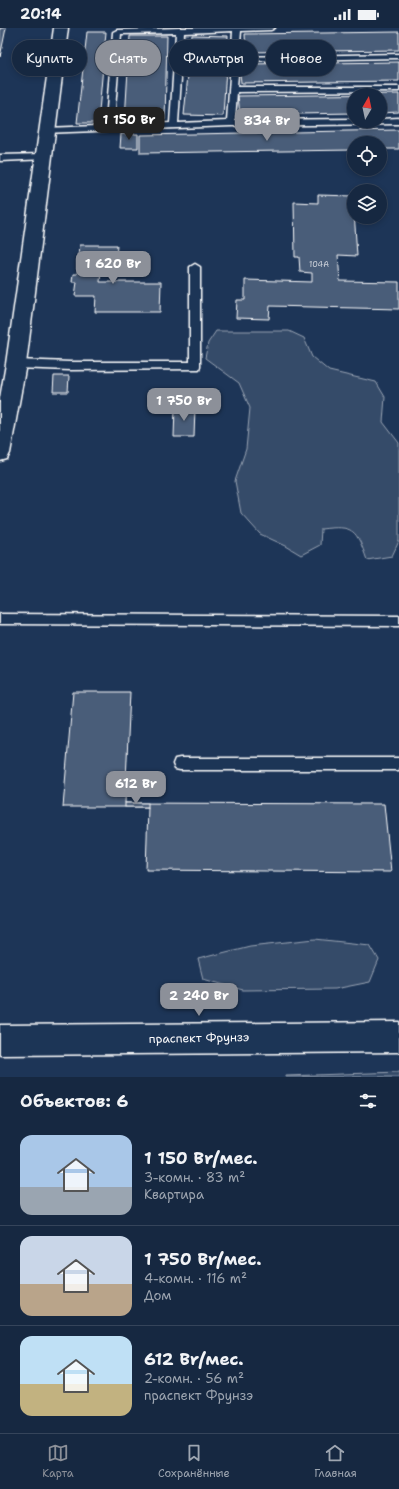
<!DOCTYPE html>
<html lang="ru">
<head>
<meta charset="utf-8">
<style>
	body { margin:0; font-family:"Shantell Sans",sans-serif; background:#23344c; color:#f1f3f6; height:100vh; display:flex; flex-direction:column; font-size:15px; white-space:nowrap }
	* { box-sizing:border-box; margin:0 }
	p { font-size:13px; color:#9ea6b1 }
	.icon { flex:none; width:22px; height:22px; fill:none; stroke:currentColor; stroke-width:2; stroke-linecap:round; stroke-linejoin:round }
	.map { position:relative; height:1049px; overflow:hidden }
	.panel { display:flex; flex-direction:column; background:#162841; flex:1 }
	.panel>* { flex:none }
	.top-card { position:absolute; left:12px; top:12px; width:375px; height:36px; display:flex; gap:8px }
	.needle { width:26px; rotate:9deg }
	.tools { position:absolute; left:347px; top:60px; display:grid; gap:8px }
	.tools a { display:grid; place-items:center; width:40px; height:40px; border-radius:50%; background:#162841; box-shadow:0 2px 6px #0003,0 0 0 1px #35445a; font-size:20px }
	.price { position:absolute; translate:-50% -34px; padding:0 9px; border-radius:8px; background:#8c9099; color:#fff; font-size:13px; line-height:26px; filter:drop-shadow(0 1px 2px #0008) }
	.price::after { content:''; position:absolute; left:50%; top:24px; width:12px; height:9px; margin-left:-6px; background:inherit; clip-path:polygon(0 0,100% 0,50% 100%) }
	.price.current { background:#222; color:#fff }
	ul { padding:0; list-style:none }
	li { display:flex; align-items:center; gap:12px; height:100px; padding:0 20px }
	li+li { border-top:1px solid #35445a }
	li span { display:grid; place-items:center; flex:none; width:112px; height:80px; border-radius:12px; color:#555 }
	li>.icon { margin-inline-start:auto }
	span .icon { width:48px; height:48px; fill:#fffc; stroke-width:1 }
	li b { font-size:17px }
	h2 { display:flex; justify-content:space-between; align-items:center; height:48px; padding:0 20px; font-size:17px }
	.chip { padding:0 14px; border-radius:18px; background:#162841; box-shadow:0 2px 6px #0003,0 0 0 1px #35445a; font-size:14px; line-height:36px }
	.chip.current { background:#8c9099; color:#fff }
	.status { display:flex; justify-content:space-between; align-items:center; height:28px; padding:0 20px; background:#162841; direction:ltr }
	.status svg { height:11px; fill:currentColor }
	.menu { display:flex; justify-content:space-around; align-items:center; height:56px; border-top:1px solid #35445a; background:#162841; font-size:11px; color:#9ea6b1 }
	.menu a { display:grid; justify-items:center; gap:2px }
	.menu .current { color:#8c9099 }
	.map>svg:first-child { display:block }
	.green { fill:#364b69; stroke:#9aa5b4 }
	.building { fill:#4a5d79; stroke:#fff }
	.lines { fill:none; stroke-linecap:round; stroke-linejoin:round }
	.lane-casing { stroke:#fff; stroke-width:3 }
	.street-casing { stroke:#fff; stroke-width:3 }
	.secondary-casing { stroke:#fff; stroke-width:3 }
	.lane { fill:#1d3557; fill-rule:evenodd }
	.street { fill:#1d3557; fill-rule:evenodd }
	.secondary { fill:#1d3557; fill-rule:evenodd }
	.labels { text-anchor:middle; dominant-baseline:central; stroke-width:3; stroke-linejoin:round; paint-order:stroke }
	.number-label { font-size:8px; fill:#d2d6de }
	.near-street-label { font-size:12px; fill:#fff; stroke:#1d3557 }
</style>
</head>
<body>
<div class="status"><b>20:14</b><svg viewBox="0 0 49 12"><path d="M0 12V9h3v3zM5 12V6h3v6zM10 12V3h3v9zM15 12V0h3v12zM26 1h20v11H26zM47 4h2v5h-2z"/></svg></div>
<div class="map">
<svg width="399" height="1049" viewBox="0 0 399 1049">
	<rect width="100%" height="100%" fill="#1d3557"/>
	<filter id="ink" filterUnits="userSpaceOnUse"><feTurbulence type="fractalNoise" baseFrequency=".025" numOctaves="2"/><feDisplacementMap in="SourceGraphic" scale="8" xChannelSelector="R" yChannelSelector="G"/><feConvolveMatrix kernelMatrix="1 2 1 2 8 2 1 2 1" color-interpolation-filters="sRGB"/></filter>
	<g filter="url(#ink)">
		<!-- green -->
		<g class="green">
			<path d="M216 303H289L304 310 312 329 329 343 376 354 385 369 383 394 399 415V513L392 528 367 532C356 501 354 497 321 501L320 517 301 527 286 518 260 506 241 485 235 453 246 421 250 380 239 355 205 330 208 315Z"/>
			<polygon points="315,911 370,917 379,932 370,954 335,961 243,962 203,951 198,931 250,918"/>
			<polygon points="399,1044 399,1049 286,1049 286,1048"/>
		</g>
		<!-- building -->
		<g class="building">
			<polygon points="0,0 6,0 0,29"/>
			<polygon points="87,4 106,4 98,95 77,95"/>
			<polygon points="399,4 399,22 246,24 245,6"/>
			<polygon points="192,7 228,8 223,88 184,87"/>
			<polygon points="130,8 167,8 165,92 125,92"/>
			<polygon points="399,34 399,53 241,55 240,45 248,45 247,36"/>
			<polygon points="399,66 399,84 380,85 380,67 354,67 354,85 240,87 238,68"/>
			<polygon points="399,102 399,121 380,121 380,115 354,115 354,122 140,125 140,107"/>
			<polygon points="121,106 138,106 138,120 120,120"/>
			<polygon points="318,167 353,168 357,228 338,227 340,253 399,254 399,281 270,278 269,291 236,290 237,272 245,272 245,252 312,254 312,245 300,244 299,229 295,229 294,174 318,175"/>
			<polygon points="80,217 117,217 116,231 102,231 100,254 161,254 160,284 95,284 96,268 75,268 77,254 72,254 73,246 77,246"/>
			<polygon points="54,348 69,348 68,364 53,364"/>
			<polygon points="175,380 195,380 194,409 174,409"/>
			<polygon points="73,664 130,664 125,775 384,776 391,844 146,842 148,779 63,779"/>
			<rect x="125" y="775" width="23" height="4"/>
		</g>
		<g class="lines">
			<!-- lane casing -->
			<g class="lane-casing">
				<g id="lane">
					<path d="M179 0H275L271 2 241 3 239 29 399 26V30L239 33 237 59H399V63L237 64 235 92 354 91V93H380V91L399 90V96L231 98 43 105 42 103 46 100 170 95 176 5 121 6 115 81 111 84 107 81 113 4 117 2ZM233 3 227 93 178 95 184 5Z"/>
					<polygon points="44,126 48,129 47,131 0,133 0,127"/>
					<polygon points="195,236 200,239 200,338 199,341 70,342 16,340 12,339 11,336 12,333 16,332 70,334 190,334 190,239"/>
					<polygon points="0,586 399,588 399,598 0,596"/>
					<polygon points="180,730 399,730 399,742 180,742 175,741 173,736 175,731"/>
				</g>
			</g>
			<!-- street casing -->
			<g class="street-casing">
				<polygon id="street" points="54,0 68,0 26,336 10,425 7,431 0,433 0,370 6,336"/>
			</g>
			<!-- secondary casing -->
			<g class="secondary-casing">
				<polygon id="secondary" points="399,994 399,1024 0,1027 0,997"/>
			</g>
			<!-- lane -->
			<use href="#lane" class="lane"/>
			<!-- street -->
			<use href="#street" class="street"/>
			<!-- secondary -->
			<use href="#secondary" class="secondary"/>
		</g>
	</g>
	<g class="labels">
		<!-- number labels -->
		<g class="number-label">
			<text x="319" y="236">104А</text>
		</g>
		<!-- near-street labels -->
		<g class="near-street-label">
			<text transform="translate(199 1010) rotate(-1)">праспект Фрунзэ</text>
		</g>
	</g>
</svg>
<div class="tools">
<a><svg class="needle" viewBox="-14 -14 28 28"><path d="M0-13l5 13h-10z" fill="#e53935"/><path d="M0 13l5-13h-10z" fill="#9ea6b1"/></svg></a>
<a><svg class="icon" aria-label="locate" viewBox="0 0 24 24"><circle cx="12" cy="12" r="6"/><path d="M12 2v4M12 18v4M2 12h4M18 12h4"/></svg></a>
<a><svg class="icon" aria-label="layers" viewBox="0 0 24 24"><path d="M12 4l9 5-9 5-9-5zM3 14l9 5 9-5"/></svg></a>
</div>
<b class="price current" style="left:129px;top:113px">1 150 Br</b>
<b class="price" style="left:267px;top:114px">834 Br</b>
<b class="price" style="left:113px;top:257px">1 620 Br</b>
<b class="price" style="left:184px;top:394px">1 750 Br</b>
<b class="price" style="left:136px;top:777px">612 Br</b>
<b class="price" style="left:199px;top:989px">2 240 Br</b>
<div class="top-card">
<a class="chip">Купить</a>
<a class="chip current">Снять</a>
<a class="chip">Фильтры</a>
<a class="chip">Новое</a>
</div>
</div>
<section class="panel">
<h2>Объектов: 6<svg class="icon" aria-label="filters" viewBox="0 0 24 24"><path d="M4 7h16M4 17h16"/><circle cx="9" cy="7" r="2"/><circle cx="15" cy="17" r="2"/></svg></h2>
<ul>
<li><span style="background:linear-gradient(#a9c7e8 65%,#9aa5b1 0)"><svg class="icon" aria-label="home" viewBox="0 0 24 24"><path d="M3 11l9-7 9 7M6 9v11h12V9"/></svg></span><div><b>1 150 Br/мес.</b><p>3-комн. · 83 m²</p><p>Квартира</p></div></li>
<li><span style="background:linear-gradient(#c9d6e8 60%,#b9a48a 0)"><svg class="icon" aria-label="home" viewBox="0 0 24 24"><path d="M3 11l9-7 9 7M6 9v11h12V9"/></svg></span><div><b>1 750 Br/мес.</b><p>4-комн. · 116 m²</p><p>Дом</p></div></li>
<li><span style="background:linear-gradient(#bfe0f5 60%,#c2b280 0)"><svg class="icon" aria-label="home" viewBox="0 0 24 24"><path d="M3 11l9-7 9 7M6 9v11h12V9"/></svg></span><div><b>612 Br/мес.</b><p>2-комн. · 56 m²</p><p>праспект Фрунзэ</p></div></li>
</ul>
</section>
<nav class="menu">
<a class="current"><svg class="icon" aria-label="map" viewBox="0 0 24 24"><path d="M3 6l6-2 6 2 6-2v14l-6 2-6-2-6 2zM9 4v14M15 6v14"/></svg>Карта</a>
<a><svg class="icon" aria-label="saved" viewBox="0 0 24 24"><path d="M7 4h10v16l-5-4-5 4z"/></svg>Сохранённые</a>
<a><svg class="icon" aria-label="home" viewBox="0 0 24 24"><path d="M3 11l9-7 9 7M6 9v11h12V9"/></svg>Главная</a>
</nav>
</body>
</html>
